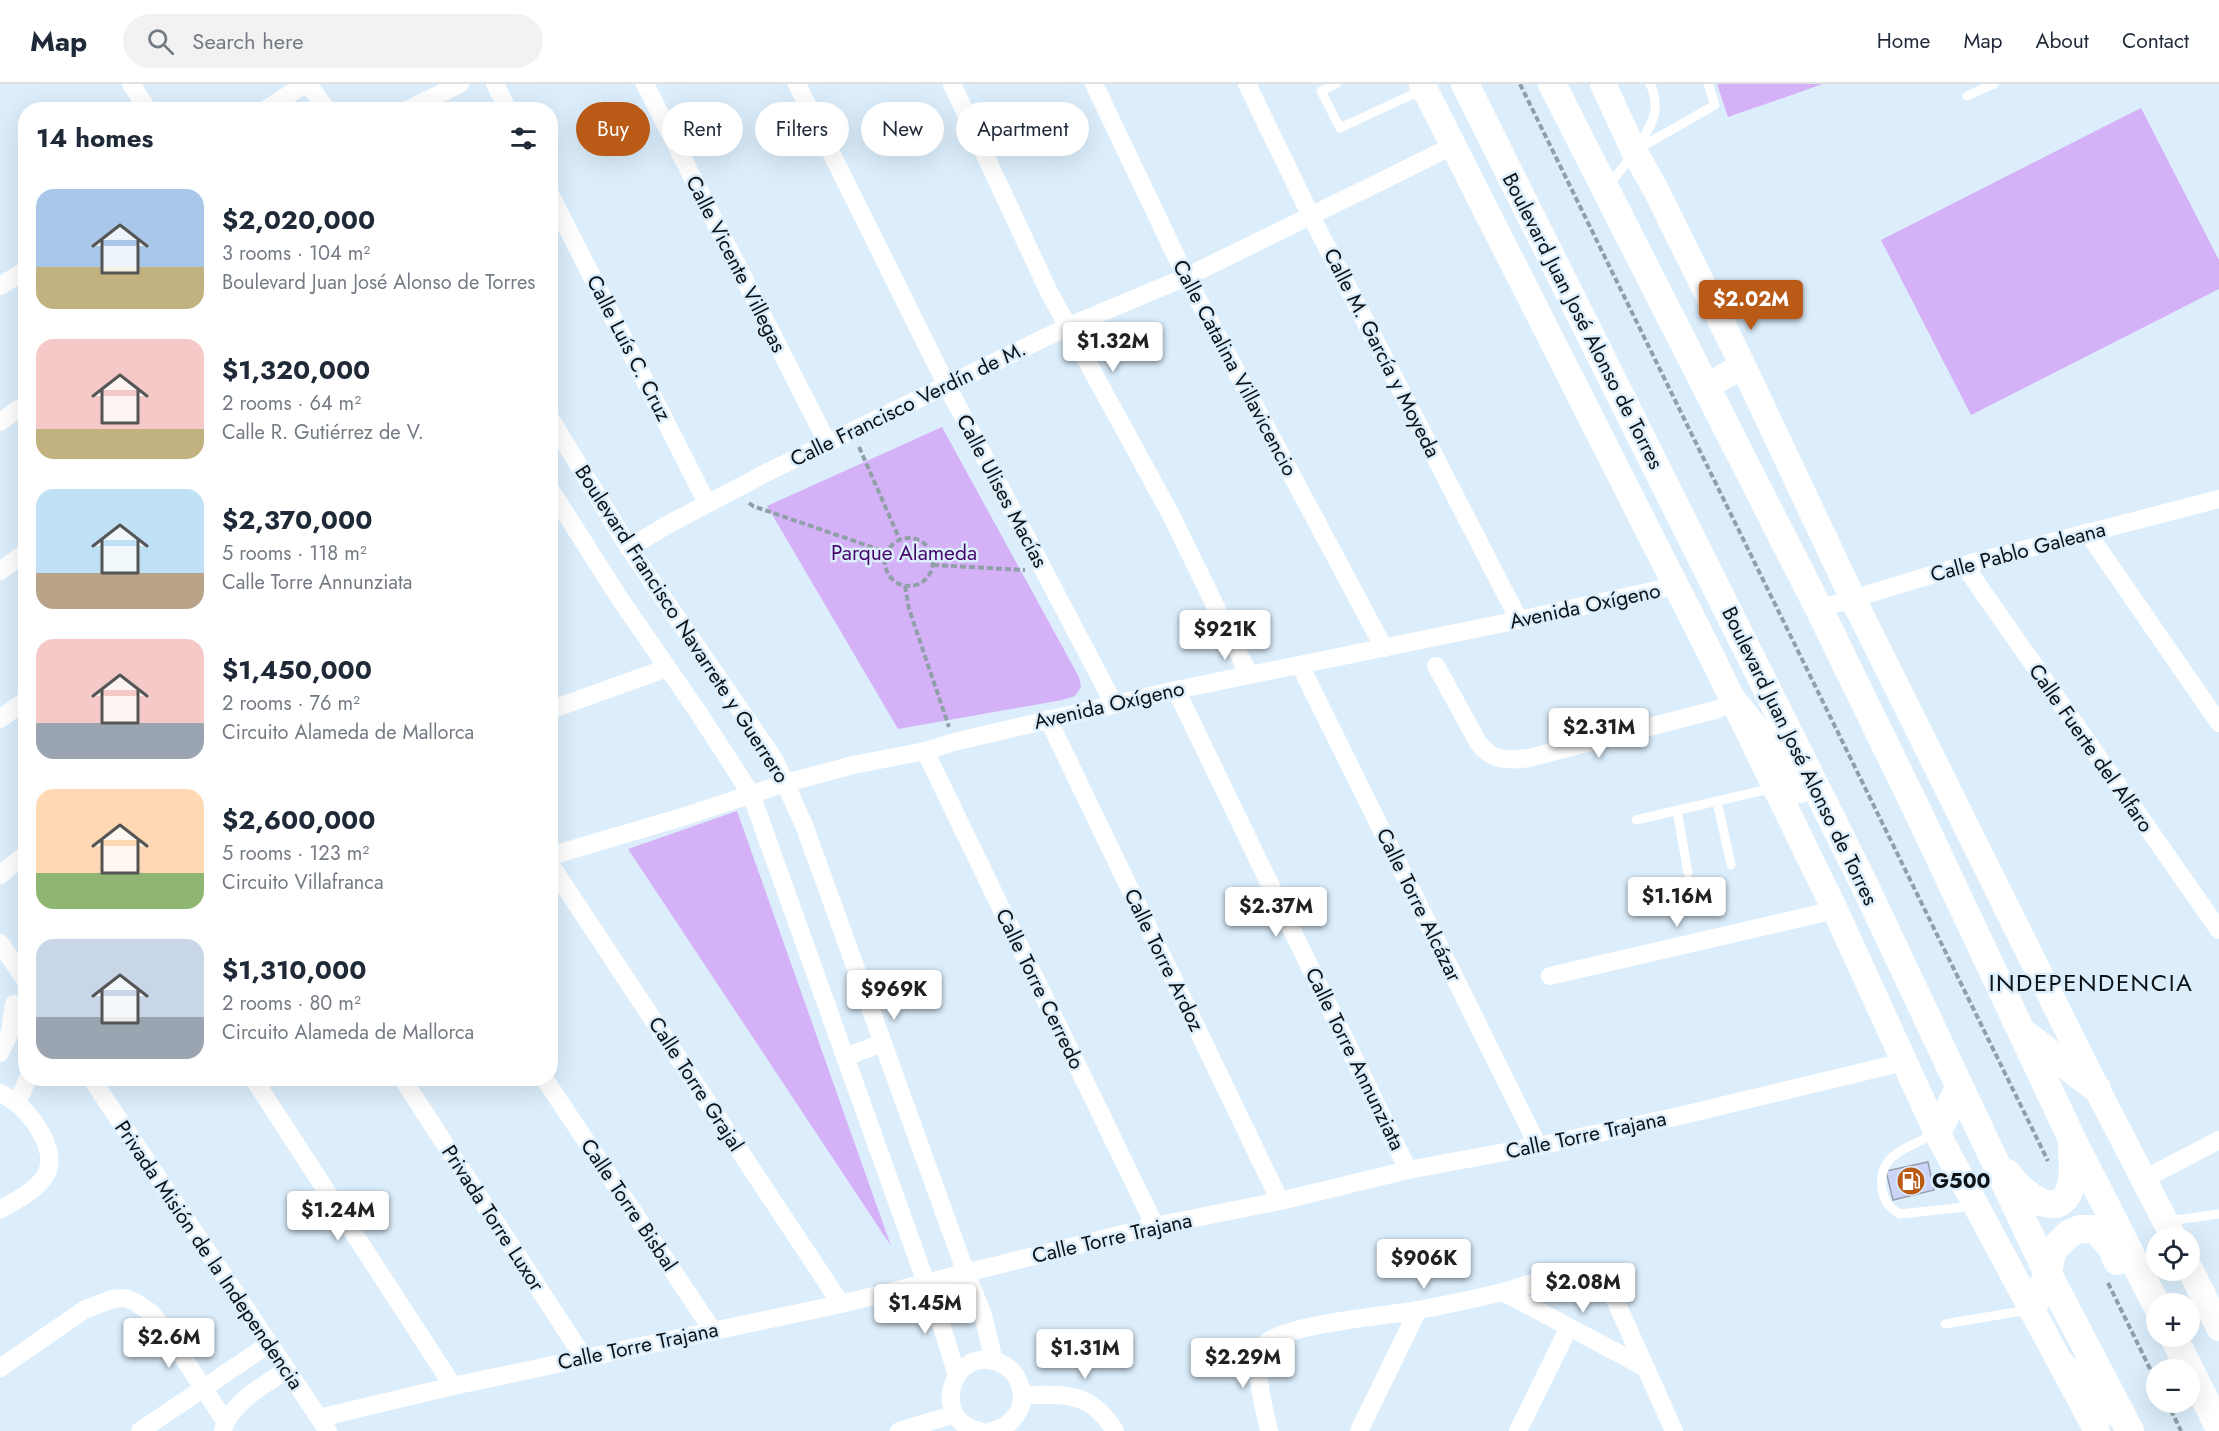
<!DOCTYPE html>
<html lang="en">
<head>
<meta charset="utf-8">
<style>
	body { margin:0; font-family:Jost,sans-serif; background:#f2f2f3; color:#1f2937; height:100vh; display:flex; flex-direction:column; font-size:22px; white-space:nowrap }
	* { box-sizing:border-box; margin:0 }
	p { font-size:20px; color:#747a83 }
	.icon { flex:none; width:33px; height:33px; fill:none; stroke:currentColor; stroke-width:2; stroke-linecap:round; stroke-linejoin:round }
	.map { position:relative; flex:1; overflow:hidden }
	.side { position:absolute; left:18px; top:18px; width:540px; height:984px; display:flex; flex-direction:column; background:#fff; border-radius:24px; box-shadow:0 6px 24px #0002 }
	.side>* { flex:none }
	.guide { position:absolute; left:576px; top:18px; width:570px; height:54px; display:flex; gap:12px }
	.fabs { position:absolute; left:2146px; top:1143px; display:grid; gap:12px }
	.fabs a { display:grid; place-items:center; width:54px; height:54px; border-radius:50%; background:#fff; box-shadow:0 6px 24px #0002; font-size:30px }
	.price { position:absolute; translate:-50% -51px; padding:0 14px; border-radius:6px; background:#fff; color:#222; font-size:20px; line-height:39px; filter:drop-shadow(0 2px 3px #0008) }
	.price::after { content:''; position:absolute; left:50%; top:36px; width:18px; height:14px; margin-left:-9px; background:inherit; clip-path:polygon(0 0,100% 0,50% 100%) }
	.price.current { background:#ba5a17; color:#fff }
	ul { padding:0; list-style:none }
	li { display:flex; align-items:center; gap:18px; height:150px; padding:0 18px }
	li span { display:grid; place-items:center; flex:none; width:168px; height:120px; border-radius:18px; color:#555 }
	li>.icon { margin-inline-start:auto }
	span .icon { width:72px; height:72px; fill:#fffc; stroke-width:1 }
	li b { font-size:26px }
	h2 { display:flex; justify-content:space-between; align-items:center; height:72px; padding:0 18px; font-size:26px }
	.pill { padding:0 21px; border-radius:27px; background:#fff; box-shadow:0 6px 24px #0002; font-size:21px; line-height:54px }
	.pill.current { background:#ba5a17; color:#fff }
	header { display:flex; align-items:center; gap:36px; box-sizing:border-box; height:84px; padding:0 30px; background:#fff; border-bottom:2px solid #e0e1e3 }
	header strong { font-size:28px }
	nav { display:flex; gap:33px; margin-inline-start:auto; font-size:21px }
	.search { width:420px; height:54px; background:#f2f2f3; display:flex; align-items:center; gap:15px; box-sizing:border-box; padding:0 21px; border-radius:33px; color:#747a83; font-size:22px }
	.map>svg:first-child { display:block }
	.green { fill:#d5b2f7 }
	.building { fill:#ccd5f8; stroke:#989daf; stroke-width:1.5 }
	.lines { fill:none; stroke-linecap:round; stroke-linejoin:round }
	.path { stroke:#919fa9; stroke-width:4; stroke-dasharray:6 3; stroke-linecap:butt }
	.lane { stroke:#fff; stroke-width:9 }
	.street { stroke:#fff; stroke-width:18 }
	.secondary { stroke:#fff; stroke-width:26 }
	.primary { stroke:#fff; stroke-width:28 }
	.labels { text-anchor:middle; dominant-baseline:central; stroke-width:5; stroke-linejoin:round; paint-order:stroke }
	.street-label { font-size:21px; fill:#0c1216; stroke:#dceefc }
	.park-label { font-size:21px; fill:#47086c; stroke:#dceefc }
	.poi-label { font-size:21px; font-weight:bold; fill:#0c1216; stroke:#dceefc; text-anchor:start }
	.quarter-label { font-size:24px; letter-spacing:1.5px; fill:#0c1216; stroke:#dceefc }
</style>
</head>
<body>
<header>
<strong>Map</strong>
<div class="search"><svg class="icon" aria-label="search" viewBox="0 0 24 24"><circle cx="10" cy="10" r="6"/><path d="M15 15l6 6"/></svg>Search here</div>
<nav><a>Home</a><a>Map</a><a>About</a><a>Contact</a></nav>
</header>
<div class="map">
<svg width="2219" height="1347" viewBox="0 0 2219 1347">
	<rect width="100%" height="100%" fill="#dceefc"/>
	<!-- green -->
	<g class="green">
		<polygon points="1717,0 1823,0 1728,33"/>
		<polygon points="2141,24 2219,176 2219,205 1971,331 1881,156"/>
		<polygon points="942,343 1079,593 1081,603 1075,612 1062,616 898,645 767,422"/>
		<polygon points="737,727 891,1162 628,765"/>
	</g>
	<!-- building -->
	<polygon class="building" points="1928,1078 1934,1106 1893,1116 1886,1087"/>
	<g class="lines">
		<!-- path -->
		<g class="path">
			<polyline points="1520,0 2048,1077"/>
			<polyline points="859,363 900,456"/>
			<polyline points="749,419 753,422 886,468"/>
			<circle cx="909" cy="478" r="24"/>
			<polyline points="933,481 1025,486"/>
			<polyline points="905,502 909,525 949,643"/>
			<polyline points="2108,1199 2157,1299"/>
			<polyline points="2167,1318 2181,1347"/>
		</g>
		<!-- lane -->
		<g class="lane">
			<polyline points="1336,0 1321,7 1340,44 1422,6"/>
			<polyline points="1967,12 1994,0"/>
			<polyline points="1636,66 1715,21 1708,0"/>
			<path d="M1608 103C1621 85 1652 48 1655 27 1656 19 1654 7 1650 0"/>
			<polyline points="1717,717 1731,781"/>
			<polyline points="1677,726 1688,789"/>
			<polyline points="1636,736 1773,704"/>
			<path d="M1935 1050C1909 1063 1877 1070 1882 1105 1884 1117 1889 1124 1900 1130L1975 1122"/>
			<polyline points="2168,1137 2219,1130"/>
			<polyline points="1945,1240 2028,1226"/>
		</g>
		<!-- street -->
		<g class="street">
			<polyline points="131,0 148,26"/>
			<polyline points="308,0 327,26"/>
			<polyline points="495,0 508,26"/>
			<polyline points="645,0 828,360"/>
			<polyline points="797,0 947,302 1114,620"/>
			<polyline points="952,0 1048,206 1170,429 1249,591"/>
			<polyline points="1094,0 1186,193 1384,564"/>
			<polyline points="1247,0 1311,132 1519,536"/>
			<polyline points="265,26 305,0"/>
			<polyline points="407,26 460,0"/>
			<polyline points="550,110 707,419"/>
			<polyline points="0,202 26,186"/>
			<polyline points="550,334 629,464 774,675 804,741 966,1189 983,1231 994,1277"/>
			<polyline points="0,338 18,325"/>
			<polyline points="550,405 620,515 698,628 751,710 943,1246 957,1292"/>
			<polyline points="2087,448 2219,639"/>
			<polyline points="629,464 667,441 770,387 1067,243 1186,193 1453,62"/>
			<polyline points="1964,481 2219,846"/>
			<polyline points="0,487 26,468"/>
			<polyline points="1819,525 1964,481 2219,415"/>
			<polyline points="1300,581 1538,1062"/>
			<path d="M1436 582 1479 660C1493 677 1508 677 1529 674L1715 626 1734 618"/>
			<polyline points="1176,606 1408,1086"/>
			<polyline points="550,626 667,584"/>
			<polyline points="0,635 26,616"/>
			<polyline points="1048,635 1280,1117"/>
			<polyline points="925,667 1155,1142"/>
			<polyline points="550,772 679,734 786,699 853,681 925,667 954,658 1176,606 1519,536 1675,502"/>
			<polyline points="550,780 841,1220"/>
			<polyline points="0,791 26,770"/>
			<polyline points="0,859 26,897"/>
			<polyline points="1550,892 1835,826"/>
			<polyline points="0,969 10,948 14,920"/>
			<polyline points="845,973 883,959"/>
			<polyline points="91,994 328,1347"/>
			<polyline points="253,994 453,1302"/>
			<polyline points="402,994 584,1274"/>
			<polyline points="544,994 713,1247"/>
			<path d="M0 1009C7 1013 14 1016 20 1022 36 1037 59 1070 45 1092 36 1107 14 1117 0 1126"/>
			<polyline points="17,1020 28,994"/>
			<polyline points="2144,1095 2219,1056"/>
			<polyline points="1503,1208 1646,1284"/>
			<polyline points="0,1284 84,1226 112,1215 125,1214 135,1218 150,1228 163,1243 225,1337"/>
			<path d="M1022 1311C1065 1311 1090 1306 1115 1347"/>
			<polyline points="319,1334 453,1302 841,1220 1155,1142 1280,1117 1408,1086 1538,1062 1679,1032 1904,978"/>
			<polyline points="140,1347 269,1260"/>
			<path d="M223 1347C228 1321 266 1299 287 1286"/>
			<polyline points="899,1347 955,1330"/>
			<path d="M980 1347C928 1337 952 1259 1000 1279 1009 1283 1016 1290 1019 1299 1029 1321 1013 1343 991 1347"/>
			<path d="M1269 1347C1265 1327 1251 1280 1263 1262 1277 1242 1373 1233 1399 1229 1434 1224 1469 1216 1503 1208 1527 1202 1562 1186 1587 1191 1601 1193 1610 1207 1616 1218L1674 1347"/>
			<polyline points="1359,1347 1418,1226"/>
			<polyline points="1518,1347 1569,1243"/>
		</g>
		<!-- secondary -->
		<g class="secondary">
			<polyline points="1422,0 1710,569 1835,826 1937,1049 2097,1347"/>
			<polyline points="1603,0 1634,67 1656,106 1743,282 1853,515 2097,1005 2174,1154"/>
			<polyline points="1707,302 1743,282"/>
			<polyline points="2190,1185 2219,1244"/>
		</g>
		<!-- primary -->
		<g class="primary">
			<polyline points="1465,0 1864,800 2048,1190 2130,1347"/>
			<polyline points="1552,0 1819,525 1918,728 2072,1055 2157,1222"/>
			<polyline points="1734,618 1773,666 1800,705"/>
			<polyline points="2025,950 2097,1005"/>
			<polyline points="1937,1049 1959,1004"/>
			<path d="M2007 1089C2023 1112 2065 1143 2072 1095 2074 1084 2072 1073 2072 1062"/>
			<polyline points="2032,1225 2048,1190 2051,1171 2056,1163 2070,1149 2080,1145 2095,1145 2112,1164 2117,1177"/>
			<polyline points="2173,1252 2190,1286"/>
			<polyline points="2063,1282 2112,1327"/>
			<polyline points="2190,1286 2219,1343"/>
		</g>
	</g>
	<!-- icons -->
	<defs>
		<g id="fuel-disc" transform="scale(1.5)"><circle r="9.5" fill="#ba5a17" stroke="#dceefc"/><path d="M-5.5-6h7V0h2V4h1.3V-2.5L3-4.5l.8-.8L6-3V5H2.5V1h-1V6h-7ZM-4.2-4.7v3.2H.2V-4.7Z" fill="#fff"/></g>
	</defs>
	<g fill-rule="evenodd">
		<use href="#fuel-disc" x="1911" y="1097"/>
	</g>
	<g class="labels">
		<!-- street labels -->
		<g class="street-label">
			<text transform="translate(736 180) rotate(63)">Calle Vicente Villegas</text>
			<text transform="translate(1583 237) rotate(63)">Boulevard Juan José Alonso de Torres</text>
			<text transform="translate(629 264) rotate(63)">Calle Luís C. Cruz</text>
			<text transform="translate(1382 269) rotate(63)">Calle M. García y Moyeda</text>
			<text transform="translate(1235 284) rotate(62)">Calle Catalina Villavicencio</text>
			<text transform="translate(908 320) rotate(-26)">Calle Francisco Verdín de M.</text>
			<text transform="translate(1002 407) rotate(62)">Calle Ulises Macías</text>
			<text transform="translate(2018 468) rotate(-15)">Calle Pablo Galeana</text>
			<text transform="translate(1585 522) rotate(-12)">Avenida Oxígeno</text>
			<text transform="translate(682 540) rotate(57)">Boulevard Francisco Navarrete y Guerrero</text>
			<text transform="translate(1109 621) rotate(-13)">Avenida Oxígeno</text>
			<text transform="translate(2091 664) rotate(55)">Calle Fuerte del Alfaro</text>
			<text transform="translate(1800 672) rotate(64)">Boulevard Juan José Alonso de Torres</text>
			<text transform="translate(1419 821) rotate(64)">Calle Torre Alcázar</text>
			<text transform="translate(1164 876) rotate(64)">Calle Torre Ardoz</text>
			<text transform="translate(1040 905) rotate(64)">Calle Torre Cerredo</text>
			<text transform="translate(1355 975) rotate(64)">Calle Torre Annunziata</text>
			<text transform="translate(696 1000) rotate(57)">Calle Torre Grajal</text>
			<text transform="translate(1586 1051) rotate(-12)">Calle Torre Trajana</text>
			<text transform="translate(629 1121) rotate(56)">Calle Torre Bisbal</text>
			<text transform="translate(493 1134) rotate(57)">Privada Torre Luxor</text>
			<text transform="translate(1112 1154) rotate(-13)">Calle Torre Trajana</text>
			<text transform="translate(209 1171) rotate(56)">Privada Misión de la Independencia</text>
			<text transform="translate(638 1262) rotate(-12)">Calle Torre Trajana</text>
		</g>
		<!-- park labels -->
		<g class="park-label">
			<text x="904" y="469">Parque Alameda</text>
		</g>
		<!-- poi labels -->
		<g class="poi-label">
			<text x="1932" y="1097">G500</text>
		</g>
		<!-- quarter labels -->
		<g class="quarter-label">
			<text x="2091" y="898">INDEPENDENCIA</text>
		</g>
	</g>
</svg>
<div class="fabs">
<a><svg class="icon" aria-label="locate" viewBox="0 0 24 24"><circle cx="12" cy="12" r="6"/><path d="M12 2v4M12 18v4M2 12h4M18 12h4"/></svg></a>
<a>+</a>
<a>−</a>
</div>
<b class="price current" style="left:1751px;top:247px">$2.02M</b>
<b class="price" style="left:1113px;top:289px">$1.32M</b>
<b class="price" style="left:1225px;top:577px">$921K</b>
<b class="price" style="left:1599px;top:675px">$2.31M</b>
<b class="price" style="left:1677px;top:844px">$1.16M</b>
<b class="price" style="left:1276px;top:854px">$2.37M</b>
<b class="price" style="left:894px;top:937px">$969K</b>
<b class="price" style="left:338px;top:1158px">$1.24M</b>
<b class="price" style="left:1424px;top:1206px">$906K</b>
<b class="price" style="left:1583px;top:1230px">$2.08M</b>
<b class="price" style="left:925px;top:1251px">$1.45M</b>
<b class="price" style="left:169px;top:1285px">$2.6M</b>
<b class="price" style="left:1085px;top:1296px">$1.31M</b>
<b class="price" style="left:1243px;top:1305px">$2.29M</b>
<div class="guide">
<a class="pill current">Buy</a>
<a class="pill">Rent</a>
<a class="pill">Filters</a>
<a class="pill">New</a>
<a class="pill">Apartment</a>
</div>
<section class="side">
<h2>14 homes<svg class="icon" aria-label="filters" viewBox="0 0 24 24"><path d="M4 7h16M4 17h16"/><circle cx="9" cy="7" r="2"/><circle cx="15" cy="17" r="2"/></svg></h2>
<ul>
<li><span style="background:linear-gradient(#a9c7e8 65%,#c2b280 0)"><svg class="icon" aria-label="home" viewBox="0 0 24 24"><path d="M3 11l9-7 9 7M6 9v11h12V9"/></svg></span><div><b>$2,020,000</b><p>3 rooms · 104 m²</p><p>Boulevard Juan José Alonso de Torres</p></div></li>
<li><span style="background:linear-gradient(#f6c9c9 75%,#c2b280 0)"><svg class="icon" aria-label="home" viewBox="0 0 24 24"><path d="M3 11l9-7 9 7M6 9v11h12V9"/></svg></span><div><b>$1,320,000</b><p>2 rooms · 64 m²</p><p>Calle R. Gutiérrez de V.</p></div></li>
<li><span style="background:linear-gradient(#bfe0f5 70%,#b9a48a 0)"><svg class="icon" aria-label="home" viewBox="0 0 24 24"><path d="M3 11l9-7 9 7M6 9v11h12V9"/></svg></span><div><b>$2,370,000</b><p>5 rooms · 118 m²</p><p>Calle Torre Annunziata</p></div></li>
<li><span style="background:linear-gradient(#f6c9c9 70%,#9aa5b1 0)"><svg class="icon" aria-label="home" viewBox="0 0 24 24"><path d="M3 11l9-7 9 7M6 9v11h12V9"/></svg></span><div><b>$1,450,000</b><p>2 rooms · 76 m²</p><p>Circuito Alameda de Mallorca</p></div></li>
<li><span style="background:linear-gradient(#ffd9b3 70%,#8fb573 0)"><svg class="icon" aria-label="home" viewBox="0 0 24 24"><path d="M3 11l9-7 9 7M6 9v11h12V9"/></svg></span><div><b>$2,600,000</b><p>5 rooms · 123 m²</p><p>Circuito Villafranca</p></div></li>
<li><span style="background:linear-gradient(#c9d6e8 65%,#9aa5b1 0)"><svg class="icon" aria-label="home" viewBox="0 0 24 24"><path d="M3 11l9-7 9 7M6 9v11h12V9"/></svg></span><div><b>$1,310,000</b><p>2 rooms · 80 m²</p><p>Circuito Alameda de Mallorca</p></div></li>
</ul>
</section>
</div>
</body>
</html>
